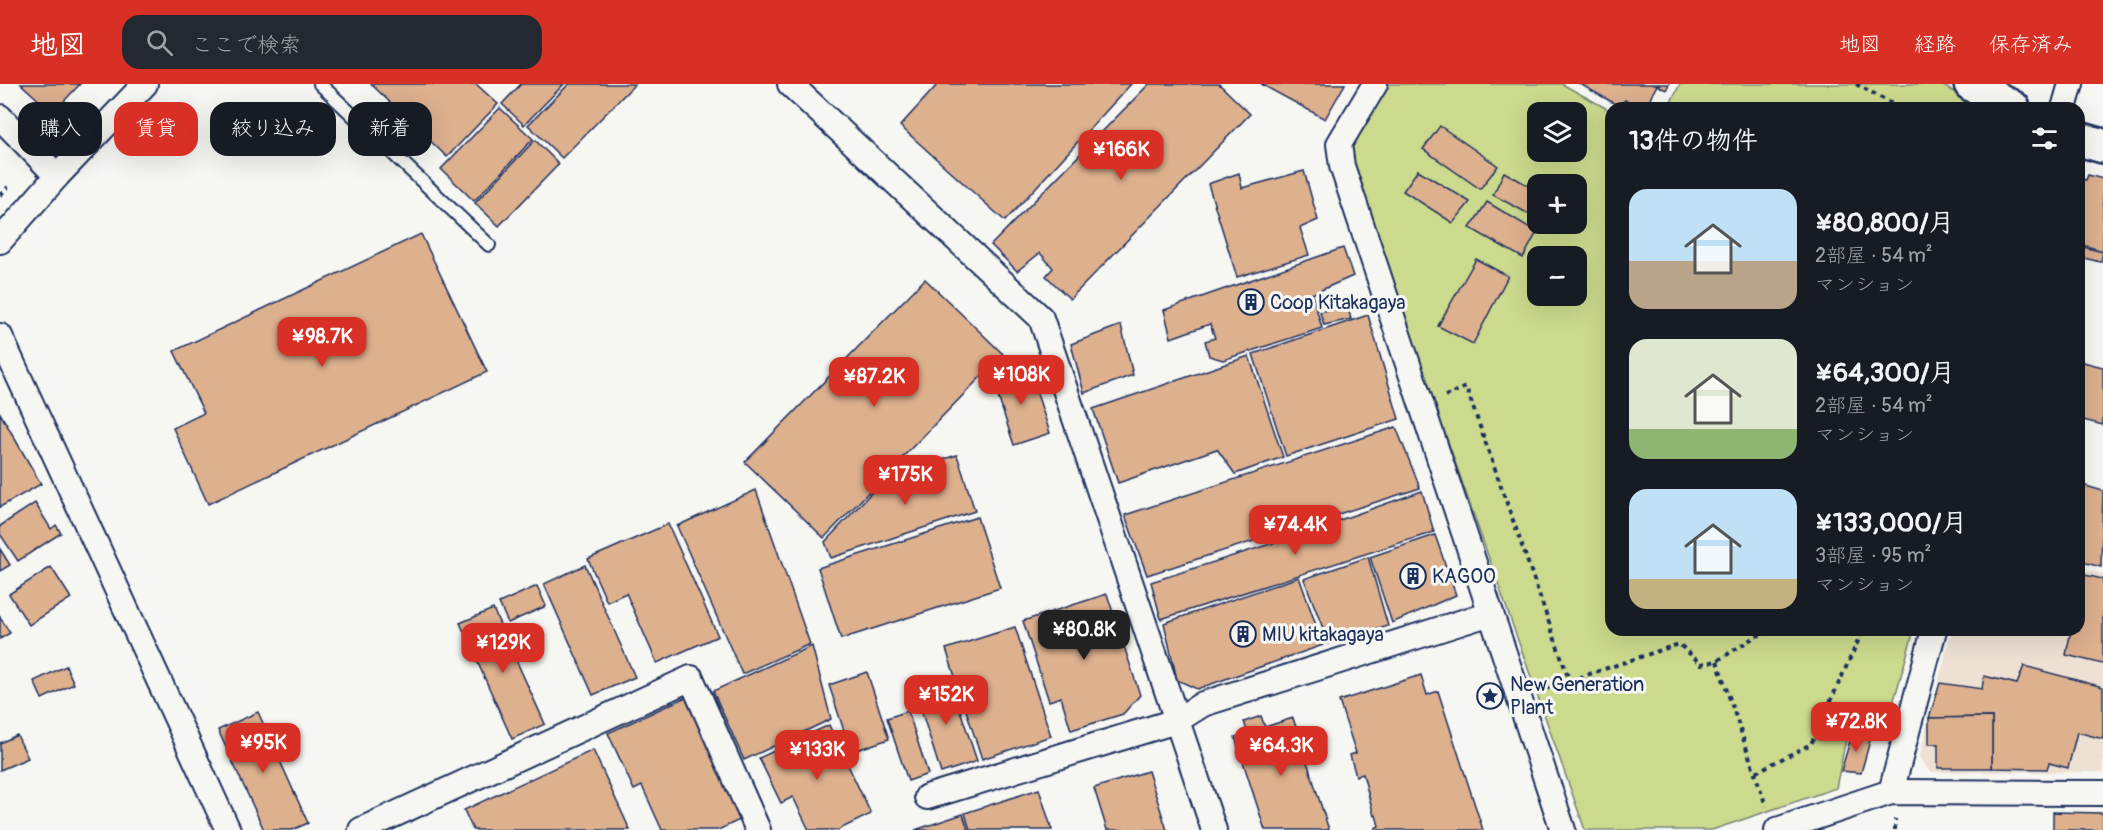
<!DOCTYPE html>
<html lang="ja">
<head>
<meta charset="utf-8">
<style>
	body { margin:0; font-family:Pangolin,"Klee One",sans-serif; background:#242831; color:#f1f3f6; height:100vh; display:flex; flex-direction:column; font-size:22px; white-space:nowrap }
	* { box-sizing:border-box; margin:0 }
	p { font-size:20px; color:#9ea1a6 }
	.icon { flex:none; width:33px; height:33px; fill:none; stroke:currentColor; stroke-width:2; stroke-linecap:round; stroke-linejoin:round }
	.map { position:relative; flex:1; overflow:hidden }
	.side { position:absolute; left:1605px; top:18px; width:480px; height:534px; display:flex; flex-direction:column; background:#171b24; border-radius:18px; box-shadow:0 6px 24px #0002 }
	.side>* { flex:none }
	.banner { position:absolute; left:18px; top:18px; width:570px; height:54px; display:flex; gap:12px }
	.tools { position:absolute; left:1527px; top:18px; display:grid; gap:12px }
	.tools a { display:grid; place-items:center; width:60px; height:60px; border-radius:12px; background:#171b24; box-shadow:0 6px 24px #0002; font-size:30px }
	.price { position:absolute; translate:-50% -51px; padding:0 14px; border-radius:12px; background:#d93025; color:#fff; font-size:20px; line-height:39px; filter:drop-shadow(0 2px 3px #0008) }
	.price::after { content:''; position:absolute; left:50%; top:36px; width:18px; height:14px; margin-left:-9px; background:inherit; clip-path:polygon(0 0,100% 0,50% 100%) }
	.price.on { background:#222; color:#fff }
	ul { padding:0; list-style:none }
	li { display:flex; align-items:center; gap:18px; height:150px; padding:0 24px }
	li span { display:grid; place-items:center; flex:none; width:168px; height:120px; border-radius:18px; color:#555 }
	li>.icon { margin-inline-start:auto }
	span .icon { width:72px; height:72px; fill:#fffc; stroke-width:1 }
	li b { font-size:26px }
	h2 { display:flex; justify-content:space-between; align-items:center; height:72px; padding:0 24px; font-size:26px }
	.chip { padding:0 21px; border-radius:18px; background:#171b24; box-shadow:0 6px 24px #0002; font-size:21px; line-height:54px }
	.chip.on { background:#d93025; color:#fff }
	header { display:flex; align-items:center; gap:36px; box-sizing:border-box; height:84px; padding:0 30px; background:#d93025; color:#fff }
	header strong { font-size:28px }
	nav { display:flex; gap:33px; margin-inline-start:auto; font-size:21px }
	.search { width:420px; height:54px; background:#242831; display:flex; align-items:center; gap:15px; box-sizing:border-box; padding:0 21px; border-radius:18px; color:#9ea1a6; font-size:22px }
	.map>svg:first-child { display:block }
	.built { fill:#eee1d4 }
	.green { fill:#ccda8d; stroke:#748476; stroke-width:1.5; fill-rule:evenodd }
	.building { fill:#ddb08e; stroke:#1b2f5e; stroke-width:1.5 }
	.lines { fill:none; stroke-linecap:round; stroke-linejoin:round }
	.lane-casing { stroke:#1b2f5e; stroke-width:16 }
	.street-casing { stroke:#1b2f5e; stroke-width:28 }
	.secondary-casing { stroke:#1b2f5e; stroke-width:38 }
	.path { stroke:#1b2f5e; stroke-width:4; stroke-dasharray:4.5 4.5; stroke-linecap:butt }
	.lane { stroke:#f6f6f2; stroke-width:12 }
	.street { stroke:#f6f6f2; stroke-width:24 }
	.secondary { stroke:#f6f6f2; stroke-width:33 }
	.labels { text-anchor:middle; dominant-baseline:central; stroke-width:6; stroke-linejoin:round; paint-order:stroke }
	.poi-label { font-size:20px; fill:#1b2f5e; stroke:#f6f6f2; text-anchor:start }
</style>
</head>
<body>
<header>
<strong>地図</strong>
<div class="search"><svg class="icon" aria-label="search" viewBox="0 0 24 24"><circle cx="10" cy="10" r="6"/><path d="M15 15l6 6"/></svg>ここで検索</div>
<nav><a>地図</a><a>経路</a><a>保存済み</a></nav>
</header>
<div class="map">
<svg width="2103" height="746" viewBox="0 0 2103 746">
	<rect width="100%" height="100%" fill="#f6f6f2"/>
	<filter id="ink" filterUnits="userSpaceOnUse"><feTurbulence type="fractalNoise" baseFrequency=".0167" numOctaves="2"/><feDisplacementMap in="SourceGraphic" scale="12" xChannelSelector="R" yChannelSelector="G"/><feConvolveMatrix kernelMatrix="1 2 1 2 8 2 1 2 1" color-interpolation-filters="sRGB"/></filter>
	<g filter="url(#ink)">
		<!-- built -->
		<polygon class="built" points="2079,484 2103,490 2103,688 1930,688 1919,673 1952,546 2079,546"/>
		<!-- green -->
		<g class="green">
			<path d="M1387 0H1562L1611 27V546H1914L1884 651 1869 641 1850 635 1836 704 1712 746H1585L1436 324 1348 60ZM1538 28H1576V68H1538ZM1538 100H1576V140H1538ZM1538 172H1576V212H1538Z"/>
			<polygon points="1680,0 1940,0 1983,24 1668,24"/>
		</g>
		<!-- building -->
		<g class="building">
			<polygon points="21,0 80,0 53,29"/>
			<polygon points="371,0 476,0 498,20 447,73"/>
			<polygon points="521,0 564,0 524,41 502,20"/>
			<polygon points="569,0 635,0 562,74 528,41"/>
			<polygon points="938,0 1131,0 1005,137 900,42"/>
			<polygon points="1149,0 1219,0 1250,30 1070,215 1046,192 1053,184 1040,169 1017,187 991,161"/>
			<polygon points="1261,0 1345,0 1325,35"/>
			<polygon points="1580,0 1669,0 1666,6 1657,1 1645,24 1638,24 1625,16 1619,22"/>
			<polygon points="500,24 533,55 474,117 441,85"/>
			<polygon points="1440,42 1498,82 1480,105 1423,65"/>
			<polygon points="535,56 559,80 499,142 475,119"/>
			<polygon points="1418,86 1470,118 1453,139 1403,107"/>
			<polygon points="1304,87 1318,136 1300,144 1309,171 1237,193 1208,100 1239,89 1242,104"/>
			<polygon points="1504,88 1538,107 1538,115 1529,130 1493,111"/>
			<polygon points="2088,91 2103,95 2103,167 2079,160 2079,94 2086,96"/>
			<polygon points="1487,118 1537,148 1523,174 1470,144"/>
			<polygon points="421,150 487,288 208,420 173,344 204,329 174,267"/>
			<polygon points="2079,162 2103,168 2101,178 2079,173"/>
			<polygon points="1343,164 1353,192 1312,210 1322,244 1223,276 1209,272 1205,257 1215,254 1210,240 1171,254 1164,226"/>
			<polygon points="1476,175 1508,192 1473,260 1438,242"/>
			<polygon points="925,195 1003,270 824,454 745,378"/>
			<polygon points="1347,220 1351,235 1324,241 1320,228"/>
			<polygon points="1368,231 1399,335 1286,372 1253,270"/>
			<polygon points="1121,241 1133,291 1084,309 1071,260"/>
			<polygon points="1249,272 1283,373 1235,390 1217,365 1118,399 1093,325"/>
			<polygon points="2079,277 2103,283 2103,341 2079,335"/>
			<polygon points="1028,282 1050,349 1014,361 992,294"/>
			<polygon points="0,329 41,400 0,423"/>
			<polygon points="1396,343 1420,404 1147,491 1125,431"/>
			<polygon points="957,371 975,427 831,474 825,458 886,393"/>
			<polygon points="2079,400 2103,407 2101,483 2079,477"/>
			<polygon points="756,406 810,560 742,590 677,442"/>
			<polygon points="1422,407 1434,448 1161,535 1151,498 1286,455"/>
			<polygon points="35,419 51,445 56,441 61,449 18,477 0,450 0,442"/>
			<polygon points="977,433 1000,504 841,555 818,484"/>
			<polygon points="668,440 718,552 657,579 626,509 607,518 588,475"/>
			<polygon points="1435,451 1456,511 1392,539 1370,473"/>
			<polygon points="0,465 10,481 0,487"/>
			<polygon points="1368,473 1388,542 1329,560 1304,495"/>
			<polygon points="585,481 635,593 593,611 544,500"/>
			<polygon points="51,483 71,514 29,541 9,510"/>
			<polygon points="2085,491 2103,495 2103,580 2066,571 2071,546 2079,546 2079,515"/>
			<polygon points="1299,493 1323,561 1197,605 1177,596 1164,539"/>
			<polygon points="537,502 546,522 508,539 499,519"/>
			<polygon points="1107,510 1140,611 1123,630 1071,646 1061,613 1049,617 1023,537"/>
			<polygon points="493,525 545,640 512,655 460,539"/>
			<polygon points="0,533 10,549 0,555"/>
			<polygon points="1015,543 1051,652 982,675 946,565"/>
			<polygon points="812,562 831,635 744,676 713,607"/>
			<polygon points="66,582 74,600 42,615 34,597"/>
			<polygon points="2024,582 2103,603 2103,655 2077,648 2068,684 2049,679 2047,685 1992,684 1992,633 1929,634 1940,599 1982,605 1984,592 2017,600"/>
			<polygon points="867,588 889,655 851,668 829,601"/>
			<polygon points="1421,591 1427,611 1438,607 1483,746 1376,746 1375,744 1379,742 1376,731 1374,732 1363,690 1356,692 1350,671 1356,669 1339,617"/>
			<polygon points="950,596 977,677 941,689 915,607"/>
			<polygon points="686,613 742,735 718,746 662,746 642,702 634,706 608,649"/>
			<polygon points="908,627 928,690 908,697 887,634"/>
			<polygon points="258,628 308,739 292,746 264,746 218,646"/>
			<polygon points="1261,632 1265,643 1293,634 1329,746 1265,746 1235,653 1248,649 1244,638"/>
			<polygon points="1992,633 1992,684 1938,684 1938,660 1929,660 1929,634"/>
			<polygon points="829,641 871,730 838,746 809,746 793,713 781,719 759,674"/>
			<polygon points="1853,647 1871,653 1861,689 1841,687"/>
			<polygon points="17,651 28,674 0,686 0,659"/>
			<polygon points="593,666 630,746 473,746 464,726"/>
			<polygon points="1148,687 1167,746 1107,746 1094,704"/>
			<polygon points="1039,705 1052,746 970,746 965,729"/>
			<polygon points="2053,728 2103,729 2103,746 2053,746"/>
			<polygon points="963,730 968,746 915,746"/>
		</g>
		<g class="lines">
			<!-- lane casing -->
			<g class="lane-casing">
				<polyline id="lane" points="320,0 489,161"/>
			</g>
			<!-- street casing -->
			<g class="street-casing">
				<g id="street">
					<polyline points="790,0 1041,234 1214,746"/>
					<polyline points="1375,0 1339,60 1342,82 1563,746"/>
					<polyline points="2064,24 2071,0"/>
					<polyline points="0,33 57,92"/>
					<polyline points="0,157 57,92 145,0"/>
					<polyline points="0,252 228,746"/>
					<polyline points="1891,708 1934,546"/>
					<polyline points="927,713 1176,637 1203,620 1491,529"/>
					<polyline points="361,746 691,594 758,746"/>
					<polyline points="1777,746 1891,708 2103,709"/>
				</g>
			</g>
			<!-- secondary casing -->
			<g class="secondary-casing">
				<g id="secondary">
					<polyline points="1971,0 2013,24"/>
					<polyline points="2079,55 2103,62"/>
				</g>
			</g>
			<!-- path -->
			<g class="path">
				<polyline points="1856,0 1900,24"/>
				<polyline points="0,111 8,103"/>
				<polyline points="1445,312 1466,303 1570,598"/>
				<polyline points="1717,577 1766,722"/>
				<polyline points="1545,605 1679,560 1701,580 1717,577 1756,552 1779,546"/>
				<polyline points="1756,688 1811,660 1863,546"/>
				<polyline points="1895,746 1895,735"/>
			</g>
			<!-- lane -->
			<use href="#lane" class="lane"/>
			<!-- street -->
			<use href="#street" class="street"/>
			<!-- secondary -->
			<use href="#secondary" class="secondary"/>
		</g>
	</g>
	<!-- icons -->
	<defs>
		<g id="building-ring" transform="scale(1.35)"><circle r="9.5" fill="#f6f6f2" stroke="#1b2f5e" stroke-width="1.5"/><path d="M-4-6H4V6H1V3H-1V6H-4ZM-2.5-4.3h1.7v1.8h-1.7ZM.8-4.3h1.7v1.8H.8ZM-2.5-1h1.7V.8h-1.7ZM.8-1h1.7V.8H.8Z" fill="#1b2f5e"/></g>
		<g id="sight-ring" transform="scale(1.35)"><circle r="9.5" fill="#f6f6f2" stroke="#1b2f5e" stroke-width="1.5"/><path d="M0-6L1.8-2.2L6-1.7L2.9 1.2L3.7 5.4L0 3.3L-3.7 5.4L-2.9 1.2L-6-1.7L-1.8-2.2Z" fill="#1b2f5e"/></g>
	</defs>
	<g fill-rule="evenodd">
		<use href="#building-ring" x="1251" y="218"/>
		<use href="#building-ring" x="1413" y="492"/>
		<use href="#building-ring" x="1243" y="550"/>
		<use href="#sight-ring" x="1490" y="612"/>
	</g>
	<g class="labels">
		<!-- poi labels -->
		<g class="poi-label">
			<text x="1270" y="218">Coop Kitakagaya</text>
			<text x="1432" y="492">KAGOO</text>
			<text x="1262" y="550">MIU kitakagaya</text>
			<text x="1510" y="600">New Generation<tspan x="1510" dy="23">Plant</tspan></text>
		</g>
	</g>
</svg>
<div class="tools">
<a><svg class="icon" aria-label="layers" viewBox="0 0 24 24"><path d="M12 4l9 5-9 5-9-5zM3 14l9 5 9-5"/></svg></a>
<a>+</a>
<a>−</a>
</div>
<b class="price" style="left:1121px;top:97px">¥166K</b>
<b class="price" style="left:322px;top:284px">¥98.7K</b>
<b class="price" style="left:1021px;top:322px">¥108K</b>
<b class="price" style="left:874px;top:324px">¥87.2K</b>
<b class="price" style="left:905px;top:422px">¥175K</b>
<b class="price" style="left:1295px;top:472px">¥74.4K</b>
<b class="price on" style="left:1084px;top:577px">¥80.8K</b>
<b class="price" style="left:503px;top:590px">¥129K</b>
<b class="price" style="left:946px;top:642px">¥152K</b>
<b class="price" style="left:1856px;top:669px">¥72.8K</b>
<b class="price" style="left:263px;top:690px">¥95K</b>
<b class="price" style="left:1281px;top:693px">¥64.3K</b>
<b class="price" style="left:817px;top:697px">¥133K</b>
<div class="banner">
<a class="chip">購入</a>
<a class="chip on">賃貸</a>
<a class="chip">絞り込み</a>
<a class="chip">新着</a>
</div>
<section class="side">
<h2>13件の物件<svg class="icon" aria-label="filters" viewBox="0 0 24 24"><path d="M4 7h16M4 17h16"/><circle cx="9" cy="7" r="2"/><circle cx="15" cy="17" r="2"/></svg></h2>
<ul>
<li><span style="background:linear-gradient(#bfe0f5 60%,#b9a48a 0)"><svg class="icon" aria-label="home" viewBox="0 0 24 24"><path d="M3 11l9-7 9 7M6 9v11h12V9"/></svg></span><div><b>¥80,800/月</b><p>2部屋 · 54 m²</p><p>マンション</p></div></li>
<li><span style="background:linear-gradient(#dfe7d0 75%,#8fb573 0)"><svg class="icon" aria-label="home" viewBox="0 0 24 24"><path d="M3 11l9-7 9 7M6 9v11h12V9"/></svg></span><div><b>¥64,300/月</b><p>2部屋 · 54 m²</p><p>マンション</p></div></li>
<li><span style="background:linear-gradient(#bfe0f5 75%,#c2b280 0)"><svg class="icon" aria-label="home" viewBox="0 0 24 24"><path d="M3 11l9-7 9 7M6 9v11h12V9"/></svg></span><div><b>¥133,000/月</b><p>3部屋 · 95 m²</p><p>マンション</p></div></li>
</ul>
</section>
</div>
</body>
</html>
